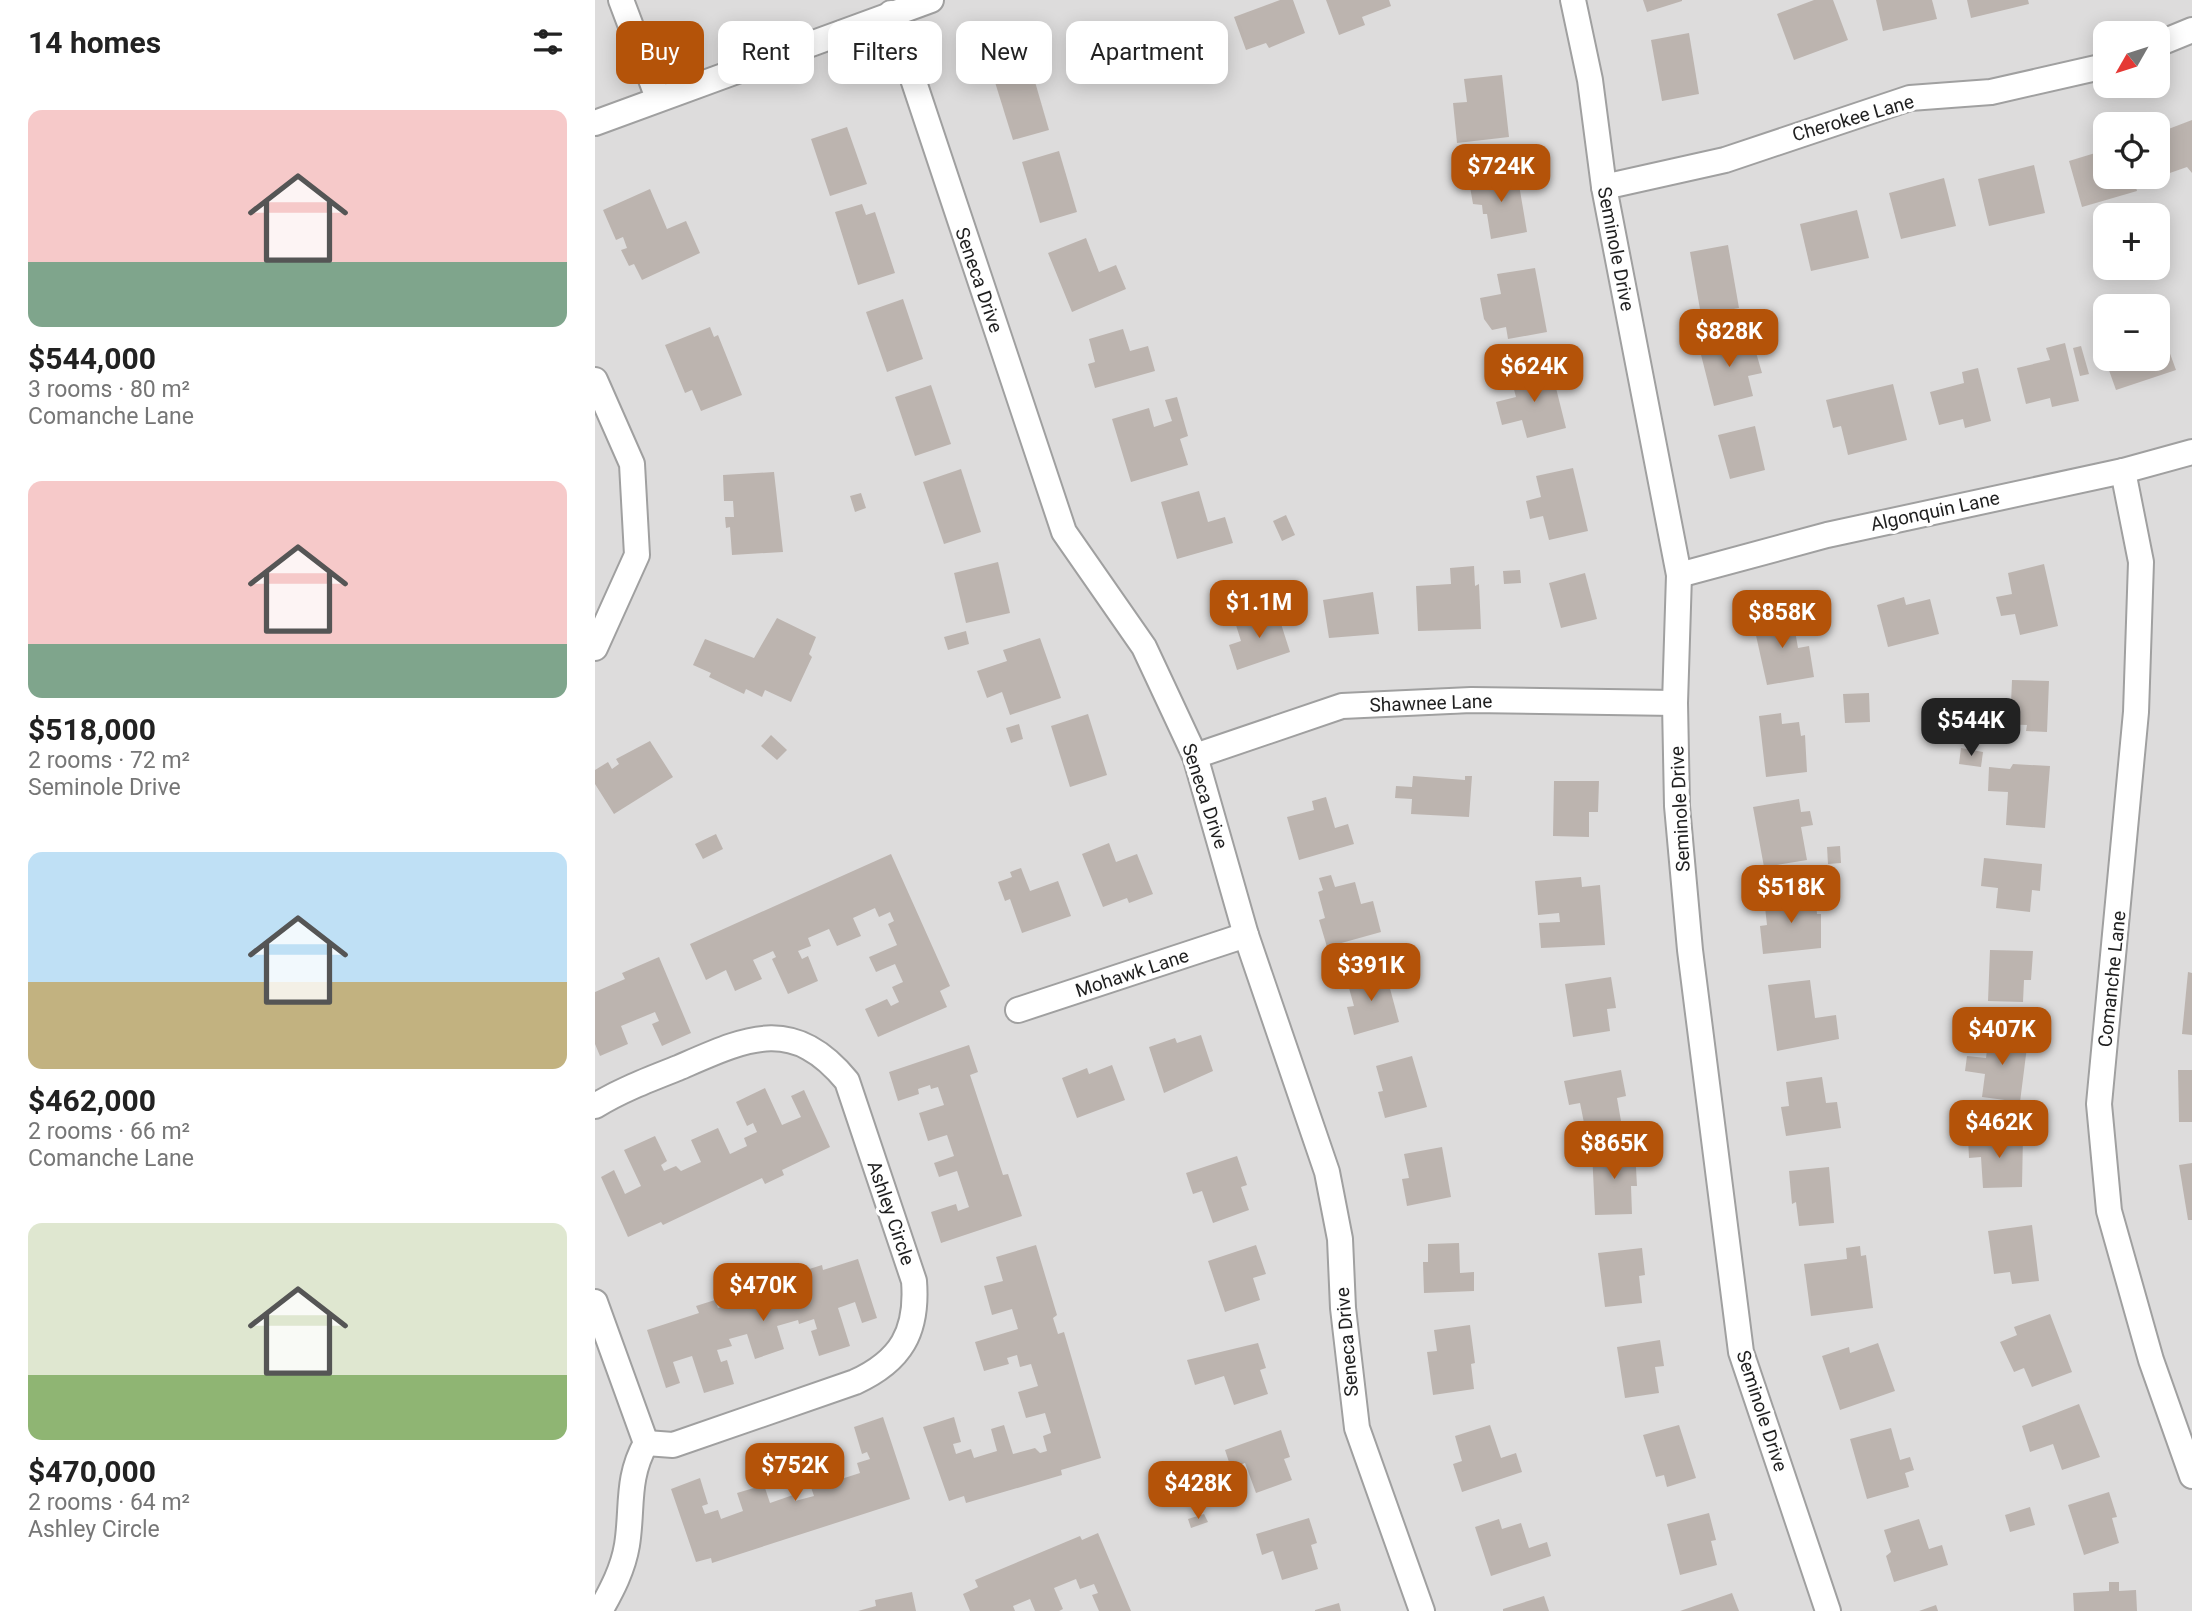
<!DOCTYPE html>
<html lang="en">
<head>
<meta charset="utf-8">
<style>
	body { margin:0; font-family:Roboto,sans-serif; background:#f2f2f2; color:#222; height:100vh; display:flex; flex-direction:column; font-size:26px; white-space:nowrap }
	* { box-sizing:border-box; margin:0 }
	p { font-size:23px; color:#767676 }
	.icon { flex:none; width:38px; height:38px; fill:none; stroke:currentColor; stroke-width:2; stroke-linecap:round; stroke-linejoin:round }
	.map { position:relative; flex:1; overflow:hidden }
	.sheet { display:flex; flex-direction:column; background:#fff; width:595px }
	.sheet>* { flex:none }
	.banner { position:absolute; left:21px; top:21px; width:665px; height:63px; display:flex; gap:14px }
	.needle { width:46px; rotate:231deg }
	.controls { position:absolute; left:1498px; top:21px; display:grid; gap:14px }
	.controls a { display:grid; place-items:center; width:77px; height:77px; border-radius:14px; background:#fff; box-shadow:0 4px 18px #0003; font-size:35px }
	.price { position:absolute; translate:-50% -60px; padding:0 16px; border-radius:14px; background:#b45309; color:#fff; font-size:23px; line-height:46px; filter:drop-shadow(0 2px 4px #0008) }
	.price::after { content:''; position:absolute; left:50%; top:42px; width:21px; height:16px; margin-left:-10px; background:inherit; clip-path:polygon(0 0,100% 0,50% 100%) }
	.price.active { background:#222; color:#fff }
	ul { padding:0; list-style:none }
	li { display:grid; align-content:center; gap:14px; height:371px; padding:0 28px }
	li span { display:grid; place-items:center; height:217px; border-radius:14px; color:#555 }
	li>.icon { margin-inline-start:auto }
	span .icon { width:126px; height:126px; fill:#fffc; stroke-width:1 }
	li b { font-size:30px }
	h2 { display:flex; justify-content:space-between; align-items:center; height:84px; padding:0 28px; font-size:30px }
	.pill { padding:0 24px; border-radius:14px; background:#fff; box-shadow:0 4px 18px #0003; font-size:24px; line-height:63px }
	.pill.active { background:#b45309; color:#fff }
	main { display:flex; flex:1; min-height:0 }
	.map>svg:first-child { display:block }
	.residential { fill:#dddcdc; fill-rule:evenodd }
	.building { fill:#bcb4af }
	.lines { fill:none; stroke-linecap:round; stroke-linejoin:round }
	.minor-casing { stroke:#a0a0a0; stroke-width:28 }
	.minor { stroke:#fff; stroke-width:24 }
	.labels { text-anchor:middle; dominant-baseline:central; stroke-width:7; stroke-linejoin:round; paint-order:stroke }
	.street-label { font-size:19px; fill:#1f1f1f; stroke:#fff }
</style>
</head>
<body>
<main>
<section class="sheet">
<h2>14 homes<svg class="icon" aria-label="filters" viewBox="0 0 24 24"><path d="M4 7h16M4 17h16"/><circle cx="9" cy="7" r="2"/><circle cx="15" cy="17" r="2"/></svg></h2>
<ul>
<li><span style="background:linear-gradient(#f6c9c9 70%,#7fa58c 0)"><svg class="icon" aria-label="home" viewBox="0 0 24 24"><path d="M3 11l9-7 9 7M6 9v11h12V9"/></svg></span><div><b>$544,000</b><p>3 rooms · 80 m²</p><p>Comanche Lane</p></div></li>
<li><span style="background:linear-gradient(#f6c9c9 75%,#7fa58c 0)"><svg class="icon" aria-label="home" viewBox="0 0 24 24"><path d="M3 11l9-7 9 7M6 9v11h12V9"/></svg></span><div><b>$518,000</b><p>2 rooms · 72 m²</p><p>Seminole Drive</p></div></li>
<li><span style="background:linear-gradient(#bfe0f5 60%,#c2b280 0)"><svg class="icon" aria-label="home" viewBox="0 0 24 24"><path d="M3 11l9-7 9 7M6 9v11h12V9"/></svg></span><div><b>$462,000</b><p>2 rooms · 66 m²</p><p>Comanche Lane</p></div></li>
<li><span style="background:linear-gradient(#dfe7d0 70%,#8fb573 0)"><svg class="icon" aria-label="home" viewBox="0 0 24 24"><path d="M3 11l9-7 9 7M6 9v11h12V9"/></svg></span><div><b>$470,000</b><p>2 rooms · 64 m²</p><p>Ashley Circle</p></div></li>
</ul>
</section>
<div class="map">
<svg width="1597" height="1611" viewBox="0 0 1597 1611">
	<rect width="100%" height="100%" fill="#efebe6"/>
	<!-- residential -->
	<path class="residential" d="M0 0H1597V1611H0ZM1510 33H1563V86H1510ZM1510 124H1563V177H1510ZM1510 215H1563V268H1510ZM1510 306H1563V359H1510Z"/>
	<!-- building -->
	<g class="building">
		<polygon points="685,0 698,0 710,33 674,48 671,43 651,50 639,17"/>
		<polygon points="731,0 794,0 796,6 767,17 770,25 744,35"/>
		<polygon points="1048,0 1087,0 1087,1 1052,12"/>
		<polygon points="1219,0 1238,0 1253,40 1199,60 1182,14"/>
		<polygon points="1281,0 1337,0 1342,19 1288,31"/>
		<polygon points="1372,0 1433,0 1434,4 1376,18"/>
		<polygon points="600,26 610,63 583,70 585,78 566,83 564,75 554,78 544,41"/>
		<polygon points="1094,33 1104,94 1067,101 1056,40"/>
		<polygon points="436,68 454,130 418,140 399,79"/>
		<polygon points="907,75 914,137 862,143 858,103 872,102 869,79"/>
		<polygon points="1597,120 1597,173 1592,167 1572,174 1563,148 1563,133"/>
		<polygon points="252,127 272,184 235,196 216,139"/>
		<polygon points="1510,150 1510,177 1538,177 1542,191 1487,207 1474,161"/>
		<polygon points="464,151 482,212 445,223 427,162"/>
		<polygon points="1439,165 1450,213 1394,226 1383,179"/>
		<polygon points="922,173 932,232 896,239 892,214 888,214 887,205 878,204 874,181"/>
		<polygon points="1349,178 1361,226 1306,239 1294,193"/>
		<polygon points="55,189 72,229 91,221 105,253 47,280 39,264 34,266 26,250 32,248 28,237 21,240 8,210"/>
		<polygon points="267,204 271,215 280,212 300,273 263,285 240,212"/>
		<polygon points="1262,210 1274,258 1216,271 1205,224"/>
		<polygon points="491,238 504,272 521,265 531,289 477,312 453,253"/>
		<polygon points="1133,245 1144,308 1106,315 1095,252"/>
		<polygon points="940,268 952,332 913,339 911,327 897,330 889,319 885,298 906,294 902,274"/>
		<polygon points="308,299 328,359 292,372 271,312"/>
		<polygon points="1563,326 1565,326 1581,370 1521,390 1510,359 1563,359"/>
		<polygon points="115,327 119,337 123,335 147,395 106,411 97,390 90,393 70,345"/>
		<polygon points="528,329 535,351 553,346 560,371 500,388 493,364 500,362 494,339"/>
		<polygon points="1143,333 1148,352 1160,349 1167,373 1153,376 1158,396 1119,406 1103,343"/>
		<polygon points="1470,343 1484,401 1457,407 1455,398 1431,404 1422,368 1455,360 1451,348"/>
		<polygon points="1486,346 1494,374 1485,376 1478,348"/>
		<polygon points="956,368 971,428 932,438 927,420 907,425 901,402 921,397 916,378"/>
		<polygon points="1383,368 1396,421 1370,428 1368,419 1344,425 1335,392 1369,383 1367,372"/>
		<polygon points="1298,384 1312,440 1253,455 1246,426 1238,428 1231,400"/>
		<polygon points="336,385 356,444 320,456 300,397"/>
		<polygon points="582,397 593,436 585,439 593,465 536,482 517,419 554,408 559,427 577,421 570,400"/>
		<polygon points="1160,426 1170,470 1135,479 1123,435"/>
		<polygon points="978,468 993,531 954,540 948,516 935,519 931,501 946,497 941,476"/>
		<polygon points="366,469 386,532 349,544 328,482"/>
		<polygon points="179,472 188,552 137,555 135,527 131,528 130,517 139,517 138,501 129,501 128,475"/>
		<polygon points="604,491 613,522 630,517 638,543 582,559 566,502"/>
		<polygon points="266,493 271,508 260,512 255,496"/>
		<polygon points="691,515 700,535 687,541 678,521"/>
		<polygon points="403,562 415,613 371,623 359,573"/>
		<polygon points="1449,564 1463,626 1425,635 1420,614 1406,616 1401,597 1417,594 1413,573"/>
		<polygon points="879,566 880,586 884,584 886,629 823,631 821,586 856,584 855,568"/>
		<polygon points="925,570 926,583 909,584 908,571"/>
		<polygon points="990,573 1002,619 966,628 954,583"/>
		<polygon points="778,592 784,634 734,638 728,600"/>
		<polygon points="1309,597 1311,605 1335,599 1344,634 1293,647 1282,605"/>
		<polygon points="681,608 695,652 642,670 634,645 646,641 640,622"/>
		<polygon points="1190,610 1193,626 1199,625 1203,648 1214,646 1219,677 1172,685 1160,631 1165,627 1163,614"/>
		<polygon points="182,618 221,637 214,654 217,657 196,702 170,690 167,697 151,689 149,694 114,677 116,673 98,665 110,639 159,658"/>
		<polygon points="371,631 374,644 353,650 349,637"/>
		<polygon points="445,638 466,698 415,715 407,692 392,698 382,671 412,661 408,650"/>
		<polygon points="1417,680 1454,681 1452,732 1431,731 1432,725 1404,724 1405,702 1416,703"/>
		<polygon points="1274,693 1275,722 1250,723 1248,694"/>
		<polygon points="1186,713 1187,724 1204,722 1206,736 1210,735 1212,772 1171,777 1164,716"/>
		<polygon points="493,714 512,775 475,787 456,726"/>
		<polygon points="424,724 428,739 416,743 411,728"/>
		<polygon points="176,735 192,750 182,760 166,746"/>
		<polygon points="55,741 78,777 19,814 0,784 0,770 13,762 17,769 24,764 21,759"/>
		<polygon points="1366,748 1388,752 1386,767 1364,764"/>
		<polygon points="1418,764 1455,766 1450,828 1411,825 1413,792 1393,791 1394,767 1415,769"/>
		<polygon points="818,776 870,780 870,776 877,776 874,817 816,814 817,799 800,798 801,786 817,787"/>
		<polygon points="959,781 1004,781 1003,812 994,812 994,837 958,836"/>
		<polygon points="731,797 740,828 753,824 759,844 704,860 692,817 719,810 717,801"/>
		<polygon points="1204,799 1206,812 1215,811 1218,825 1206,827 1212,860 1169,867 1158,807"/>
		<polygon points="121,834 128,849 108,859 100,844"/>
		<polygon points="514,843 521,862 542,854 558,894 534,903 532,898 508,907 487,854"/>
		<polygon points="1245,846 1246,863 1233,864 1232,847"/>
		<polygon points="296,854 355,986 345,991 352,1007 283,1037 270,1009 292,999 296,1006 304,1002 297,987 308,982 300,964 281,972 274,957 302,945 293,924 299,921 295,912 284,917 280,908 258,918 266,936 242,946 234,929 213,938 216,946 203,951 207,959 213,956 223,981 193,994 177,959 181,957 178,951 158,960 167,979 140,991 131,970 111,980 95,944"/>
		<polygon points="1389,858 1447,864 1445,891 1437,890 1435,912 1401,908 1403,888 1386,886"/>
		<polygon points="426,868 435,891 463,881 476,916 427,933 415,899 410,901 403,882 417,877 415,872"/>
		<polygon points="736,875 740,887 760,882 766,904 778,901 786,932 732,947 724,920 730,918 723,892 728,890 724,878"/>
		<polygon points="986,877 987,887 1005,885 1010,945 946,948 944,923 965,922 964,913 943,915 940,881"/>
		<polygon points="1206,895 1207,903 1221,902 1222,914 1226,914 1226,948 1168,954 1165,926 1172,925 1169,898"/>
		<polygon points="1395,950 1438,951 1436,980 1429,980 1428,1002 1393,1001"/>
		<polygon points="64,957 96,1033 67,1046 57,1024 64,1021 60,1012 26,1026 33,1044 5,1056 0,1044 0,992 30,979 27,973"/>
		<polygon points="790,970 804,1022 759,1035 752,1007 759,1006 752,981"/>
		<polygon points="1593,972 1597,973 1597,1035 1587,1034"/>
		<polygon points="1016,977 1021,1008 1012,1009 1015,1031 978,1037 970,984"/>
		<polygon points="1215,980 1220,1018 1241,1015 1244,1039 1182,1051 1173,985"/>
		<polygon points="1394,1034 1433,1039 1425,1102 1387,1097 1390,1074 1370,1071 1372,1056 1391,1058"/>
		<polygon points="606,1035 618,1071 569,1093 554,1047 580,1038 582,1043"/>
		<polygon points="374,1045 383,1072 375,1075 408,1175 413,1174 427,1216 346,1243 336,1212 361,1204 363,1211 374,1207 362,1171 344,1177 339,1163 359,1156 352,1135 333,1141 324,1113 349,1105 343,1087 336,1089 335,1085 323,1089 324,1094 303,1101 294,1072"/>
		<polygon points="817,1056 832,1107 790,1118 783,1092 788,1091 781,1066"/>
		<polygon points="517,1065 530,1100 482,1118 467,1078 492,1068 494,1074"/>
		<polygon points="1026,1070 1031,1096 1022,1098 1026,1121 990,1128 985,1103 974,1105 969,1081"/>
		<polygon points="1583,1070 1597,1070 1597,1122 1584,1122"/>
		<polygon points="1227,1077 1231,1103 1242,1102 1246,1128 1191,1136 1186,1107 1194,1106 1191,1082"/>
		<polygon points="170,1088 187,1125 206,1117 196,1096 209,1090 235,1147 187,1170 189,1175 170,1184 167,1178 68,1225 66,1222 33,1237 6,1177 19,1170 30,1194 46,1186 29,1150 60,1136 72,1161 66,1165 69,1171 81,1166 86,1171 106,1162 96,1140 123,1128 135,1154 152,1146 149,1138 162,1132 158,1123 152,1126 141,1102"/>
		<polygon points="1428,1135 1427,1187 1388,1188 1386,1157 1374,1158 1373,1138"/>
		<polygon points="847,1147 856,1197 812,1206 807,1179 814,1178 809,1154"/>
		<polygon points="1040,1149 1042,1186 1036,1186 1037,1214 1000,1215 997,1151"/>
		<polygon points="642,1156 652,1185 646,1187 654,1210 618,1223 607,1191 598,1194 591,1173"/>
		<polygon points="1597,1163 1597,1220 1593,1220 1584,1165"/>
		<polygon points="1234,1167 1239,1223 1204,1226 1201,1202 1197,1204 1194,1171"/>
		<polygon points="1437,1225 1444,1281 1417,1284 1415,1272 1399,1274 1393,1231"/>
		<polygon points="864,1243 865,1273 879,1272 879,1291 829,1293 828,1262 833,1262 833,1244"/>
		<polygon points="441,1245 462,1315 458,1318 463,1334 469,1332 506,1458 466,1470 467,1475 371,1503 369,1496 354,1501 328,1427 359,1417 366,1442 358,1444 361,1454 376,1449 379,1458 402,1451 396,1429 409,1425 418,1454 440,1448 445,1453 452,1451 448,1436 456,1433 450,1413 431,1418 423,1392 443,1386 436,1364 425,1367 422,1355 412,1358 414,1364 389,1371 380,1342 423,1329 417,1309 397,1315 389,1286 408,1281 401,1257"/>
		<polygon points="661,1245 671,1274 658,1278 665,1300 630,1312 613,1261"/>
		<polygon points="1265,1246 1266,1256 1271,1255 1278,1308 1216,1316 1209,1264 1252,1259 1251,1248"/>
		<polygon points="1047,1248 1050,1275 1044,1276 1047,1303 1010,1307 1003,1253"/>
		<polygon points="263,1259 282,1318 267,1323 260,1302 243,1308 255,1346 224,1356 216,1331 222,1329 219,1319 204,1324 203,1320 182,1326 189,1349 160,1359 152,1334 134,1339 137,1346 122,1350 126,1362 132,1360 139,1384 109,1393 97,1356 78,1362 85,1383 71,1388 52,1330 104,1313 101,1306 120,1300 123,1308 192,1286 189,1277 227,1265 228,1270"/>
		<polygon points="1455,1314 1477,1372 1437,1387 1429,1368 1419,1372 1405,1342 1422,1335 1419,1327"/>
		<polygon points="875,1325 880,1363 876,1364 879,1389 838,1395 832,1352 842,1351 839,1330"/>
		<polygon points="1065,1340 1069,1366 1060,1367 1064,1393 1030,1398 1022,1347"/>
		<polygon points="663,1343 671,1368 665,1370 673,1394 639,1405 629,1376 600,1385 592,1360"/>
		<polygon points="1283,1343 1300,1391 1245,1410 1227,1356 1254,1347 1255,1353"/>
		<polygon points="1484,1404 1505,1457 1467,1470 1458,1444 1435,1452 1427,1426"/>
		<polygon points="288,1417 315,1499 117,1563 116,1558 101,1562 76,1489 105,1478 113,1504 107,1506 110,1514 123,1510 126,1519 148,1511 142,1493 169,1485 175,1503 198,1495 200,1501 219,1496 210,1470 237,1461 243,1480 265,1473 262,1463 275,1459 272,1452 267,1454 259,1427"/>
		<polygon points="895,1425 906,1458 921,1453 927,1472 867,1492 858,1464 867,1461 860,1436"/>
		<polygon points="1084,1425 1101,1478 1072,1487 1069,1475 1061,1477 1048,1435"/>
		<polygon points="1296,1428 1305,1460 1315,1457 1319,1470 1310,1473 1314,1487 1272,1499 1255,1439"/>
		<polygon points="686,1430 695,1457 689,1459 697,1480 661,1493 650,1463 636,1468 630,1450"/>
		<polygon points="1514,1492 1522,1517 1517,1518 1524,1543 1489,1555 1473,1505"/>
		<polygon points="1435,1507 1440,1525 1415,1532 1410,1515"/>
		<polygon points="1114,1513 1121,1540 1116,1541 1122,1565 1085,1575 1072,1524"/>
		<polygon points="609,1514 613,1522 596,1528 593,1519"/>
		<polygon points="714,1518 722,1543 716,1545 723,1569 687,1580 678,1551 667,1555 661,1534"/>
		<polygon points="904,1519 907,1529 926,1523 934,1548 952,1542 956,1556 896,1576 880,1527"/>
		<polygon points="1324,1519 1334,1549 1347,1545 1353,1565 1299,1582 1291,1556 1296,1552 1289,1530"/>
		<polygon points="503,1533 536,1611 504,1611 497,1595 503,1593 499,1584 485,1589 481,1579 459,1588 468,1609 464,1611 440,1611 435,1599 418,1606 420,1611 375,1611 368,1594 383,1587 380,1580 485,1536 487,1540"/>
		<polygon points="1514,1582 1524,1582 1524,1591 1541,1590 1542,1611 1479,1611 1478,1593 1514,1591"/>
		<polygon points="317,1592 321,1611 263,1611 281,1606 280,1600"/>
		<polygon points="1137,1593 1144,1611 1085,1611"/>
		<polygon points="949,1596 954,1611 908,1611 908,1609"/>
		<polygon points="744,1603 746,1611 720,1611 720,1610"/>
		<polygon points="1341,1605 1343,1611 1324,1611"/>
	</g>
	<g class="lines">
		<!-- minor casing -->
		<g class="minor-casing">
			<g id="minor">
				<polyline points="26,0 63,98"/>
				<polyline points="978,0 995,80 1009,187 1084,575 1080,703 1082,806 1095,950 1146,1352 1233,1611"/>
				<polyline points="296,13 469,532 549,647 600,756 651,935 732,1172 745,1239 748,1308 762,1428 827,1611"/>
				<polyline points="1563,44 1597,30"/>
				<polyline points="0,123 336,0"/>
				<polyline points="1009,187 1130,160 1315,98 1396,92 1510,66"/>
				<polyline points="0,380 37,464 42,555 0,648"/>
				<polyline points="1528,471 1546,562 1541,712 1504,1104 1514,1211 1556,1360 1597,1476"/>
				<polyline points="1084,575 1232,535 1528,471 1597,452"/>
				<polyline points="600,756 747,706 876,700 1080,703"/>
				<polyline points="423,1010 651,935"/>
				<path d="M0 1106C26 1090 55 1079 83 1068 150 1039 197 1014 252 1081L319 1281C323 1332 306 1361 260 1382L78 1445 51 1443"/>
				<polyline points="0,1302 51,1443"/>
				<path d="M5 1611C17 1590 28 1569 32 1545 38 1507 31 1479 51 1443"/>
			</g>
		</g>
		<!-- minor -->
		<use href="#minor" class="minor"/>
	</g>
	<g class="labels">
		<!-- street labels -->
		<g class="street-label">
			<text transform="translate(1258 118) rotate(-16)">Cherokee Lane</text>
			<text transform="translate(1021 249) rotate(79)">Seminole Drive</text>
			<text transform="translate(384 280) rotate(71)">Seneca Drive</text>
			<text transform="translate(1340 511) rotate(-12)">Algonquin Lane</text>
			<text transform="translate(836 703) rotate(-2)">Shawnee Lane</text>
			<text transform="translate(610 796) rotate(72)">Seneca Drive</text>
			<text transform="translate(1085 809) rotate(-93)">Seminole Drive</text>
			<text transform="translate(537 973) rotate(-18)">Mohawk Lane</text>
			<text transform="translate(1517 979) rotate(-84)">Comanche Lane</text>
			<text transform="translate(296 1213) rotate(71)">Ashley Circle</text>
			<text transform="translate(752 1342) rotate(-95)">Seneca Drive</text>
			<text transform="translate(1167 1411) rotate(72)">Seminole Drive</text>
		</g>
	</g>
</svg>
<div class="controls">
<a><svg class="needle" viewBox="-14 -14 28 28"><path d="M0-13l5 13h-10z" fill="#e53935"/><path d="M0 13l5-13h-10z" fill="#767676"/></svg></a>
<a><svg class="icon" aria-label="locate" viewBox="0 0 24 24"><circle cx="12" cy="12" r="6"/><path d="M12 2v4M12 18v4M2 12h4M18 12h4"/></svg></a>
<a>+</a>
<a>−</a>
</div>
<b class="price" style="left:906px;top:204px">$724K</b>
<b class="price" style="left:1134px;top:369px">$828K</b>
<b class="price" style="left:939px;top:404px">$624K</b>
<b class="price" style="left:664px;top:640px">$1.1M</b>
<b class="price" style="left:1187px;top:650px">$858K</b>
<b class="price active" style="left:1376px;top:758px">$544K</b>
<b class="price" style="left:1196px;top:925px">$518K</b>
<b class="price" style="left:776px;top:1003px">$391K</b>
<b class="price" style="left:1407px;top:1067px">$407K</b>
<b class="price" style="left:1404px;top:1160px">$462K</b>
<b class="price" style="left:1019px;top:1181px">$865K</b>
<b class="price" style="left:168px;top:1323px">$470K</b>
<b class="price" style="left:200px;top:1503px">$752K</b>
<b class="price" style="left:603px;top:1521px">$428K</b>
<div class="banner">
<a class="pill active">Buy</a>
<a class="pill">Rent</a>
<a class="pill">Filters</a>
<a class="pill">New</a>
<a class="pill">Apartment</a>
</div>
</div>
</main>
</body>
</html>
